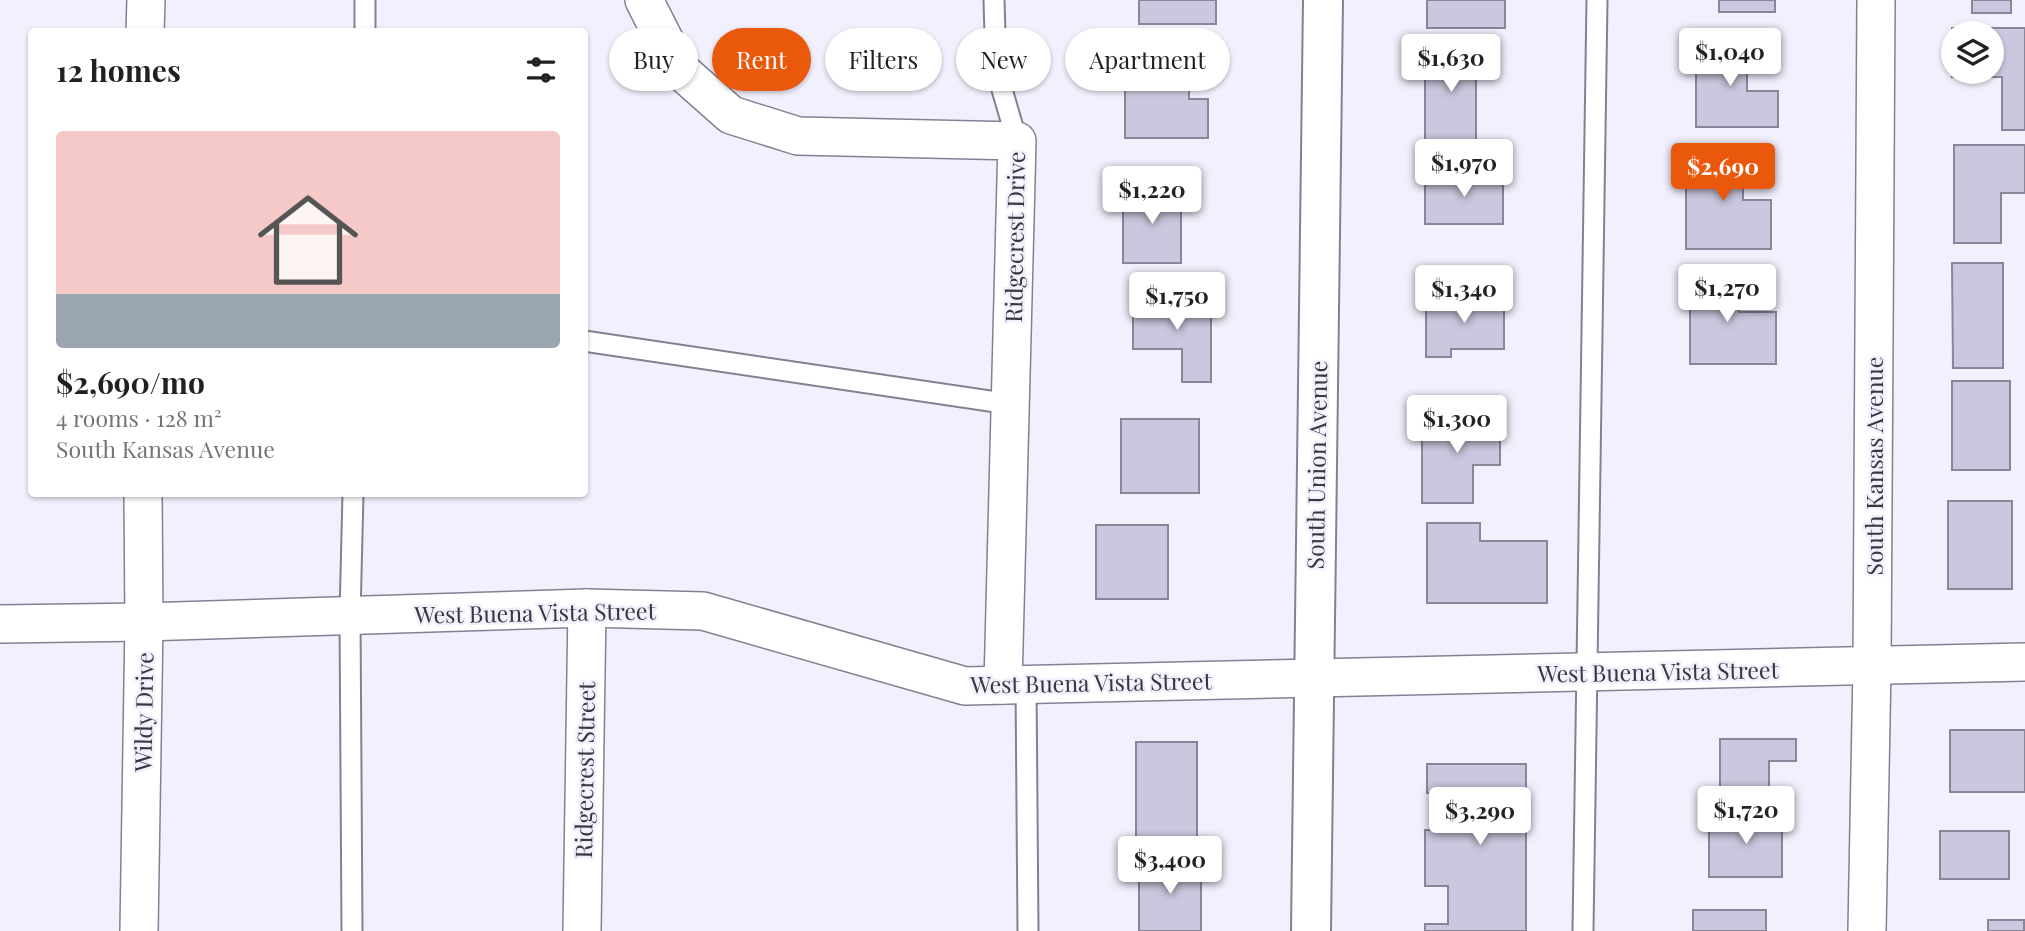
<!DOCTYPE html>
<html lang="en">
<head>
<meta charset="utf-8">
<style>
	body { margin:0; font-family:"Playfair Display",serif; background:#f2f2f2; color:#202124; height:100vh; display:flex; flex-direction:column; font-size:26px; white-space:nowrap }
	* { box-sizing:border-box; margin:0 }
	p { font-size:23px; color:#757577 }
	.icon { flex:none; width:38px; height:38px; fill:none; stroke:currentColor; stroke-width:2; stroke-linecap:round; stroke-linejoin:round }
	.map { position:relative; flex:1; overflow:hidden }
	.details { position:absolute; left:28px; top:28px; width:560px; height:469px; display:flex; flex-direction:column; background:#fff; border-radius:7px; box-shadow:0 2px 5px #0004 }
	.details>* { flex:none }
	.banner { position:absolute; left:609px; top:28px; width:665px; height:63px; display:flex; gap:14px }
	.controls { position:absolute; left:1941px; top:21px; display:grid; gap:14px }
	.controls a { display:grid; place-items:center; width:63px; height:63px; border-radius:50%; background:#fff; box-shadow:0 2px 5px #0004; font-size:35px }
	.price { position:absolute; translate:-50% -60px; padding:0 16px; border-radius:7px; background:#fff; color:#222; font-size:23px; line-height:46px; filter:drop-shadow(0 2px 4px #0008) }
	.price::after { content:''; position:absolute; left:50%; top:42px; width:21px; height:16px; margin-left:-10px; background:inherit; clip-path:polygon(0 0,100% 0,50% 100%) }
	.price.active { background:#ea580c; color:#fff }
	ul { padding:0; list-style:none }
	li { display:grid; align-content:center; gap:14px; height:371px; padding:0 28px }
	li+li { border-top:2px solid #e0e0e0 }
	li span { display:grid; place-items:center; height:217px; border-radius:7px; color:#555 }
	li>.icon { margin-inline-start:auto }
	span .icon { width:126px; height:126px; fill:#fffc; stroke-width:1 }
	li b { font-size:30px }
	h2 { display:flex; justify-content:space-between; align-items:center; height:84px; padding:0 28px; font-size:30px }
	.chip { padding:0 24px; border-radius:32px; background:#fff; box-shadow:0 2px 5px #0004; font-size:24px; line-height:63px }
	.chip.active { background:#ea580c; color:#fff }
	.map>svg:first-child { display:block }
	.building { fill:#cac8de; stroke:#88869a; stroke-width:2; fill-rule:evenodd }
	.lines { fill:none; stroke-linecap:round; stroke-linejoin:round }
	.lane-casing { stroke:#848094; stroke-width:23 }
	.street-casing { stroke:#848094; stroke-width:40 }
	.secondary-casing { stroke:#848094; stroke-width:42 }
	.lane { stroke:#fff; stroke-width:19 }
	.street { stroke:#fff; stroke-width:37 }
	.secondary { stroke:#fff; stroke-width:38 }
	.labels { text-anchor:middle; dominant-baseline:central; stroke-width:5; stroke-linejoin:round; paint-order:stroke }
	.street-label { font-size:23px; fill:#38363e; stroke:#f2f0fd }
</style>
</head>
<body>
<div class="map">
<svg width="2025" height="931" viewBox="0 0 2025 931">
	<rect width="100%" height="100%" fill="#f2f0fd"/>
	<!-- building -->
	<g class="building">
		<rect x="1139" y="0" width="77" height="24"/>
		<rect x="1427" y="0" width="78" height="28"/>
		<rect x="1719" y="0" width="56" height="12"/>
		<rect x="1972" y="0" width="39" height="13"/>
		<path d="M1952 28H2025V130H2002V77H1952ZM1953 33H1992V72H1953Z"/>
		<polygon points="1696,39 1747,39 1747,91 1778,91 1778,127 1696,127"/>
		<rect x="1425" y="41" width="51" height="105"/>
		<polygon points="1125,60 1189,60 1189,99 1208,99 1208,138 1125,138"/>
		<polygon points="1954,145 2025,145 2025,193 2001,193 2001,243 1954,243"/>
		<polygon points="1686,146 1743,146 1743,200 1771,200 1771,249 1686,249"/>
		<rect x="1425" y="174" width="78" height="50"/>
		<rect x="1123" y="188" width="58" height="75"/>
		<polygon points="1952,263 2003,263 2003,368 1953,368"/>
		<polygon points="1690,273 1739,273 1739,312 1776,312 1776,364 1690,364"/>
		<polygon points="1133,298 1211,298 1211,382 1182,382 1182,349 1133,349"/>
		<polygon points="1426,298 1504,298 1504,349 1451,349 1451,357 1426,357"/>
		<rect x="1952" y="381" width="58" height="89"/>
		<polygon points="1422,415 1500,415 1500,465 1473,465 1473,503 1422,503"/>
		<rect x="1121" y="419" width="78" height="74"/>
		<rect x="1948" y="501" width="64" height="88"/>
		<polygon points="1427,523 1480,523 1480,541 1547,541 1547,603 1427,603"/>
		<rect x="1096" y="525" width="72" height="74"/>
		<rect x="1950" y="730" width="75" height="62"/>
		<polygon points="1720,739 1796,739 1796,761 1769,761 1769,801 1720,801"/>
		<rect x="1136" y="742" width="61" height="96"/>
		<polygon points="1427,764 1526,764 1526,931 1425,931 1425,924 1448,924 1448,886 1425,886 1425,830 1451,830 1451,793 1427,793"/>
		<rect x="1709" y="814" width="73" height="63"/>
		<rect x="1940" y="831" width="69" height="48"/>
		<rect x="1139" y="862" width="62" height="69"/>
		<rect x="1693" y="910" width="73" height="21"/>
		<rect x="1988" y="920" width="36" height="11"/>
	</g>
	<g class="lines">
		<!-- lane casing -->
		<g class="lane-casing">
			<g id="lane">
				<polyline points="994,0 996,69 1017,141"/>
				<polyline points="365,32 365,0"/>
				<polyline points="584,341 1010,404"/>
				<polyline points="1026,684 1028,931"/>
				<polyline points="352,931 350,616 353,494"/>
				<polyline points="1583,931 1597,0"/>
			</g>
		</g>
		<!-- street casing -->
		<g class="street-casing">
			<g id="street">
				<polyline points="644,0 679,69 731,115 798,136 1017,141 1003,685"/>
				<polyline points="145,32 146,0"/>
				<polyline points="0,624 144,622 587,608 703,611 965,686 2025,662"/>
				<polyline points="139,931 144,622 143,494"/>
				<polyline points="582,931 587,608"/>
				<polyline points="1867,931 1872,666 1876,0"/>
			</g>
		</g>
		<!-- secondary casing -->
		<g class="secondary-casing">
			<polyline id="secondary" points="1311,931 1323,0"/>
		</g>
		<!-- lane -->
		<use href="#lane" class="lane"/>
		<!-- street -->
		<use href="#street" class="street"/>
		<!-- secondary -->
		<use href="#secondary" class="secondary"/>
	</g>
	<g class="labels">
		<!-- street labels -->
		<g class="street-label">
			<text transform="translate(1014 237) rotate(-89)">Ridgecrest Drive</text>
			<text transform="translate(1316 465) rotate(-89)">South Union Avenue</text>
			<text transform="translate(1873 466) rotate(-90)">South Kansas Avenue</text>
			<text transform="translate(535 612) rotate(-1)">West Buena Vista Street</text>
			<text transform="translate(1658 671) rotate(-1)">West Buena Vista Street</text>
			<text transform="translate(1091 682) rotate(-1)">West Buena Vista Street</text>
			<text transform="translate(143 712) rotate(-89)">Wildy Drive</text>
			<text transform="translate(584 770) rotate(-89)">Ridgecrest Street</text>
		</g>
	</g>
</svg>
<div class="controls">
<a><svg class="icon" aria-label="layers" viewBox="0 0 24 24"><path d="M12 4l9 5-9 5-9-5zM3 14l9 5 9-5"/></svg></a>
</div>
<b class="price" style="left:1730px;top:88px">$1,040</b>
<b class="price" style="left:1451px;top:94px">$1,630</b>
<b class="price" style="left:1464px;top:199px">$1,970</b>
<b class="price active" style="left:1723px;top:203px">$2,690</b>
<b class="price" style="left:1152px;top:226px">$1,220</b>
<b class="price" style="left:1727px;top:324px">$1,270</b>
<b class="price" style="left:1464px;top:325px">$1,340</b>
<b class="price" style="left:1177px;top:332px">$1,750</b>
<b class="price" style="left:1457px;top:455px">$1,300</b>
<b class="price" style="left:1746px;top:846px">$1,720</b>
<b class="price" style="left:1480px;top:847px">$3,290</b>
<b class="price" style="left:1170px;top:896px">$3,400</b>
<div class="banner">
<a class="chip">Buy</a>
<a class="chip active">Rent</a>
<a class="chip">Filters</a>
<a class="chip">New</a>
<a class="chip">Apartment</a>
</div>
<section class="details">
<h2>12 homes<svg class="icon" aria-label="filters" viewBox="0 0 24 24"><path d="M4 7h16M4 17h16"/><circle cx="9" cy="7" r="2"/><circle cx="15" cy="17" r="2"/></svg></h2>
<ul>
<li><span style="background:linear-gradient(#f6c9c9 75%,#9aa5b1 0)"><svg class="icon" aria-label="home" viewBox="0 0 24 24"><path d="M3 11l9-7 9 7M6 9v11h12V9"/></svg></span><div><b>$2,690/mo</b><p>4 rooms · 128 m²</p><p>South Kansas Avenue</p></div></li>
</ul>
</section>
</div>
</body>
</html>
